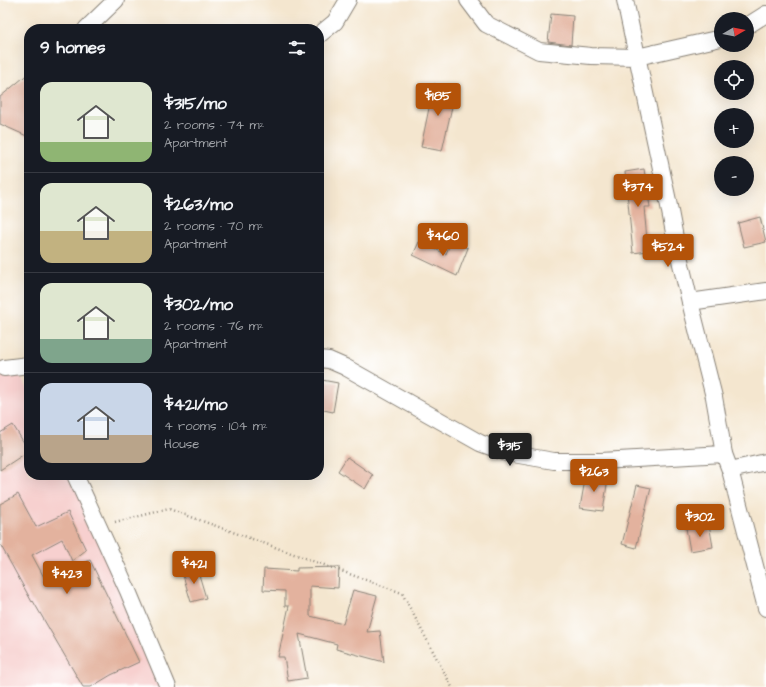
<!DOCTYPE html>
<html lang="en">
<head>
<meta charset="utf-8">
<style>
	body { margin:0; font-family:"Architects Daughter",sans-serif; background:#242831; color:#f1f3f6; height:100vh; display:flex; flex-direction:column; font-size:15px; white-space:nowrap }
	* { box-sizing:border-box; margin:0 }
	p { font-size:13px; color:#9ea1a6 }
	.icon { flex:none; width:22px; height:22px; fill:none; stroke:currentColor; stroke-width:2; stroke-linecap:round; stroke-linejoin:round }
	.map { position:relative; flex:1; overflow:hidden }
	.details { position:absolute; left:24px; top:24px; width:300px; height:456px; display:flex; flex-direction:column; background:#171b24; border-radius:16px; box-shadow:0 4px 16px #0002 }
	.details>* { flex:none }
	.needle { width:26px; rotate:80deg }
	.controls { position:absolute; left:714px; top:12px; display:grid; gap:8px }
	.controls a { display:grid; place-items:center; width:40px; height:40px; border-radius:50%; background:#171b24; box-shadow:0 4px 16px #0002; font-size:20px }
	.price { position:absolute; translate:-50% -34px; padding:0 9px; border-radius:4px; background:#b45309; color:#fff; font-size:13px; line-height:26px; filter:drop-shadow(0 1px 2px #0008) }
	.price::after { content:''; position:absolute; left:50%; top:24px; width:12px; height:9px; margin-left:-6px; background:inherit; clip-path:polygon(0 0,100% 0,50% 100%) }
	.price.selected { background:#222; color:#fff }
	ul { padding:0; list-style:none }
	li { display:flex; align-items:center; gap:12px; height:100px; padding:0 16px }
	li+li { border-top:1px solid #363941 }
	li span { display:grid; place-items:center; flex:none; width:112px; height:80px; border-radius:12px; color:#555 }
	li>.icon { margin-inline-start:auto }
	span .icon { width:48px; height:48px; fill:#fffc; stroke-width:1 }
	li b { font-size:17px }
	h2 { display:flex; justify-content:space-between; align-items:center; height:48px; padding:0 16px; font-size:17px }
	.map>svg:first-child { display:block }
	.built { fill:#f7d0cf }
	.building { fill:#e3b29e }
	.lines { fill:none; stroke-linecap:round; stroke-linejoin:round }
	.minor-casing { stroke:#888176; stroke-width:18 }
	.path { stroke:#888176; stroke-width:2.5; stroke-dasharray:1 3; stroke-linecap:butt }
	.minor { stroke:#fff; stroke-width:16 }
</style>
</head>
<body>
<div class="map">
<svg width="766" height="687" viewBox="0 0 766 687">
	<rect width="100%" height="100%" fill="#fff"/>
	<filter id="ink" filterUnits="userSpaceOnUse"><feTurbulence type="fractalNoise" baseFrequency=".025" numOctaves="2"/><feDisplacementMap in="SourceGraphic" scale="8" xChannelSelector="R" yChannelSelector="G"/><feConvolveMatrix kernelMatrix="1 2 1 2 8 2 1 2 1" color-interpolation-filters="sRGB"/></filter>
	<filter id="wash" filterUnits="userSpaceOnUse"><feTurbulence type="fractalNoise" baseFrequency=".012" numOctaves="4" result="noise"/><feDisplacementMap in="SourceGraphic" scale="16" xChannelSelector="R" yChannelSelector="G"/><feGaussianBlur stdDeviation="0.9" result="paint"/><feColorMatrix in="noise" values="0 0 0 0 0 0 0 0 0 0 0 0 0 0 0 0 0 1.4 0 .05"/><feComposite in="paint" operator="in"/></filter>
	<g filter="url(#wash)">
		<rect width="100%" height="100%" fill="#f4e6cf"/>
		<!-- built -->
		<polygon class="built" points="17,369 29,393 29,475 70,475 175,687 0,687 0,376"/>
		<g id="blocks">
			<!-- building -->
			<g class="building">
				<polygon points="551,14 573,16 571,45 548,42"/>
				<polygon points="29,73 29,137 0,124 0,97"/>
				<polygon points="434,84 456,89 442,151 421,147"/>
				<polygon points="644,169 650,207 644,207 648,251 633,253 625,172"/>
				<polygon points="760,217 766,242 744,247 738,223"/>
				<polygon points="451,241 468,248 457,276 413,255 419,242 446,254"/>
				<polygon points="322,380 338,383 333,412 319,409 319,396"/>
				<polygon points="13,425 29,451 0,470 0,433"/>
				<polygon points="347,457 373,475 365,489 338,471"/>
				<polygon points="586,474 608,478 603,511 580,508"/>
				<polygon points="637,485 651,488 636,548 622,544"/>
				<polygon points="18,494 36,527 68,512 86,550 72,561 62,539 32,555 46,581 63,572 90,560 139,662 111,675 91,687 83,687 33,601 32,602 0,544 0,504"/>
				<polygon points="709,524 713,547 690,551 686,528"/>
				<polygon points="339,567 338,588 310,586 310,616 343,624 353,590 377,596 367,632 380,631 384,662 336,649 337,644 299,634 307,678 288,681 284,657 278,657 289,606 285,606 285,591 263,590 264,569 297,571 297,568"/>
				<polygon points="197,568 206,598 191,602 182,572"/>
			</g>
		</g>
	</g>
	<g filter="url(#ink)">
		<use href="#blocks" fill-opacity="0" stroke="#888176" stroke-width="1"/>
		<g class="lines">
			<!-- minor casing -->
			<g class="minor-casing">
				<g id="minor">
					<polyline points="468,0 486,24 539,51 591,56 637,57 721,38"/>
					<polyline points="625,0 668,201 676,243 690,302 714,397 724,454 730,470 766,462"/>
					<polyline points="747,26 766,14"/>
					<polyline points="86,29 116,0"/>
					<polyline points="319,35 335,22 348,0"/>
					<polyline points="690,302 766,291"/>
					<polyline points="319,359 329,360 345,367 480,443 507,453 554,461 601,461 724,454"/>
					<polyline points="4,368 29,365"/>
					<polyline points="730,470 766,608"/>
					<polyline points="75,475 128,591 168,687"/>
				</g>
			</g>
			<!-- path -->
			<polyline class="path" points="115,522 169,509 402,593 452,687"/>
			<!-- minor -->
			<use href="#minor" class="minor"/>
		</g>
	</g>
</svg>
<div class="controls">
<a><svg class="needle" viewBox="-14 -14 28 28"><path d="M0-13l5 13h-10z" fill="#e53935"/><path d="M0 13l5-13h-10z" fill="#9ea1a6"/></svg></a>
<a><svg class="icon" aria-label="locate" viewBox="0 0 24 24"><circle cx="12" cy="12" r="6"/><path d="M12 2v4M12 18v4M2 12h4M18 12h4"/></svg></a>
<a>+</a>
<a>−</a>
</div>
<b class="price" style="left:438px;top:117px">$185</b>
<b class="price" style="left:638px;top:208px">$374</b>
<b class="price" style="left:443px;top:257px">$460</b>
<b class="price" style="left:668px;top:268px">$524</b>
<b class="price selected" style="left:510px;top:467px">$315</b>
<b class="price" style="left:594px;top:493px">$263</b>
<b class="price" style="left:700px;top:538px">$302</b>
<b class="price" style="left:194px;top:585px">$421</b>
<b class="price" style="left:67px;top:595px">$423</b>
<section class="details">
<h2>9 homes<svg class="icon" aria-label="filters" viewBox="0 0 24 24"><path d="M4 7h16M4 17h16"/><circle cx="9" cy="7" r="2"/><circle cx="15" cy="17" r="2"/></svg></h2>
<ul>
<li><span style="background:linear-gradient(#dfe7d0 75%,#8fb573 0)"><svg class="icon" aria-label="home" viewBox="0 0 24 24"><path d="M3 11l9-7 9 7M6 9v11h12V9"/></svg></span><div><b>$315/mo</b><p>2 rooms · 74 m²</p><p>Apartment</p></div></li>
<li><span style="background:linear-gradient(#dfe7d0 60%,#c2b280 0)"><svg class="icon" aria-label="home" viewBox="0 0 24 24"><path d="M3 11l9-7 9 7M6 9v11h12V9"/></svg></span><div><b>$263/mo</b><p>2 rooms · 70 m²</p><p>Apartment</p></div></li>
<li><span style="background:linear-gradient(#dfe7d0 70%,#7fa58c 0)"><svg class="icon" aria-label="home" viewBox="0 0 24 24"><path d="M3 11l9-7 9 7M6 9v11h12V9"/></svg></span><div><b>$302/mo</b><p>2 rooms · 76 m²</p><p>Apartment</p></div></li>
<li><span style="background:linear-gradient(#c9d6e8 65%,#b9a48a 0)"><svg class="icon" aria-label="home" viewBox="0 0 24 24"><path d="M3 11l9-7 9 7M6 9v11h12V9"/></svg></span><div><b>$421/mo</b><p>4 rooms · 104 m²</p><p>House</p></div></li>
</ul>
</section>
</div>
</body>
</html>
